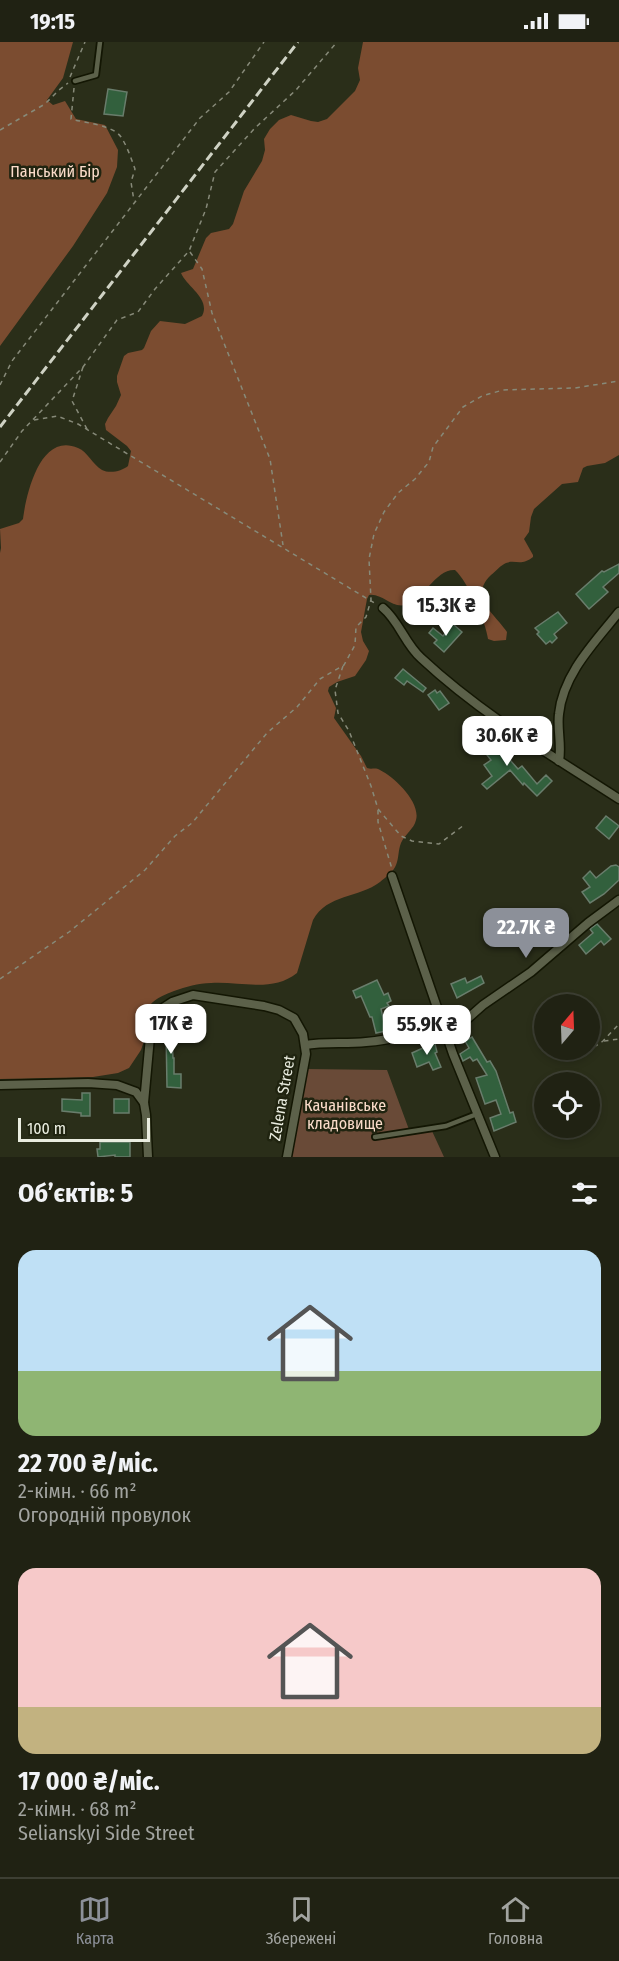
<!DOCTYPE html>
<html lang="uk">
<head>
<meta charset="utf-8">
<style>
	body { margin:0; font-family:"Fira Sans Condensed",sans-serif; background:#2d2f21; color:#f1f3f6; height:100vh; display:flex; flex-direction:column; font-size:22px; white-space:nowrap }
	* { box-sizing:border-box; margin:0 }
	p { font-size:20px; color:#a2a4a0 }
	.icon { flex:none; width:33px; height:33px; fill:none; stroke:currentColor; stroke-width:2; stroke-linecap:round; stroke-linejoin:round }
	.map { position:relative; height:1115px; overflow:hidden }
	.drawer { display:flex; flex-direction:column; background:#202213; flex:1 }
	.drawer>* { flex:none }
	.needle { width:39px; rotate:19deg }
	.buttons { position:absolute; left:534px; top:952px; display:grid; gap:12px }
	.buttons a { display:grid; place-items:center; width:66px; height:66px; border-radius:50%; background:#202213; box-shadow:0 3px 9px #0003,0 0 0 2px #3d3f33; font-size:30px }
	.scale { position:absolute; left:18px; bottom:15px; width:132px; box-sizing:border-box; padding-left:6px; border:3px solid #eaede0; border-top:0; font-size:16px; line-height:21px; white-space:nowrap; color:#eaede0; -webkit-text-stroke:4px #202410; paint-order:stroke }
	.price { position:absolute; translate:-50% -51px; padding:0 14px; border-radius:12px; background:#fff; color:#222; font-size:20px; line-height:39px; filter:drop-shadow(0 2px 3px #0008) }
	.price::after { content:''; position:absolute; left:50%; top:36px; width:18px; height:14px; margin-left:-9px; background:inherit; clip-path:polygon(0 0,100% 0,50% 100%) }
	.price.active { background:#8c9099; color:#fff }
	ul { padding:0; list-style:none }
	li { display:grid; align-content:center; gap:12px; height:318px; padding:0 18px }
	li span { display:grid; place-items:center; height:186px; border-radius:18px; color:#555 }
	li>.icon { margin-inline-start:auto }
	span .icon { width:108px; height:108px; fill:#fffc; stroke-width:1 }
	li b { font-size:26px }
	h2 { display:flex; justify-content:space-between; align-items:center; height:72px; padding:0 18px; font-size:26px }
	.status { display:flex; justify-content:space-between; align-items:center; height:42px; padding:0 30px; background:#202213; direction:ltr }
	.status svg { height:16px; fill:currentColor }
	.tabs { display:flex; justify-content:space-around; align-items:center; height:84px; border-top:2px solid #3d3f33; background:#202213; font-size:16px; color:#a2a4a0 }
	.tabs a { display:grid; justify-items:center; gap:3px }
	.tabs .active { color:#8c9099 }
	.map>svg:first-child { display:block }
	.green { fill:#694a37 }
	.forest { fill:#7b4c30 }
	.building { fill:#32603d; stroke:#697d6c; stroke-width:1.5 }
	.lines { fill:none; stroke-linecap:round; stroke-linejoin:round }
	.service-casing { stroke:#131603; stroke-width:8 }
	.minor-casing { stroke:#131603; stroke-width:11 }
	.path { stroke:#878a79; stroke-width:1.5; stroke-dasharray:4.5 4.5; stroke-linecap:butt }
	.service { stroke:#5c614a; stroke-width:4.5 }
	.minor { stroke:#5c614a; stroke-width:8 }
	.rail { stroke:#cfd2c4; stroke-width:3; stroke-dasharray:9 4.5; stroke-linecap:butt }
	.labels { text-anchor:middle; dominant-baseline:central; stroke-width:5; stroke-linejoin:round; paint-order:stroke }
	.park-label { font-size:16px; fill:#fbdcca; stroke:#202410 }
	.street-label { font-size:16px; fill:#eaede0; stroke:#202410 }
</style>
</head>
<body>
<div class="status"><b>19:15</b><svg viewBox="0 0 49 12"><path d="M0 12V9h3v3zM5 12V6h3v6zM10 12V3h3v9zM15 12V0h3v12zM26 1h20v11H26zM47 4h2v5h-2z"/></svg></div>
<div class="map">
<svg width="619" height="1115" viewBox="0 0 619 1115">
	<rect width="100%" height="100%" fill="#2a2e19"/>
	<!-- green -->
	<polygon class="green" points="306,1027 387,1028 411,1093 432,1089 444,1115 290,1115"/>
	<!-- forest -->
	<g class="forest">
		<polygon points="0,0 73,0 63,36 47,58 53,63 65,59 76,77 105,83 118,108 117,125 107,151 73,204 0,304"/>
		<path d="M363 0H619V413L605 421 587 424 583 426 578 440 562 442 534 467 531 475 529 490 524 497 533 513V515C520 525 516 517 506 521 501 523 496 529 491 533 468 555 495 572 507 590L506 598 494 599 488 597C486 580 468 540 455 528 435 527 424 558 405 563 391 566 382 551 369 553L367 557 361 590 363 599 369 609 366 618 355 634 337 640 329 645 328 649 336 666 334 676 361 714 367 726C372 728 375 725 380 728 394 735 421 760 416 778 414 787 405 792 401 801 398 808 399 816 396 823 394 829 385 836 380 840 359 856 327 852 313 878L297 931C272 951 240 939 211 941 198 941 186 945 174 949 166 952 156 956 150 963L144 999 141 1008 129 1026 118 1031 93 1035 0 1037V511L1 506 0 487 19 481 23 477C26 453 40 389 78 406 88 410 92 422 102 428 110 432 122 429 128 424L131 409 127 404 106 388 105 382 108 376 116 364 121 353 117 340V334L124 314 128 311 142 308 144 306 151 289 160 279 185 282 202 274C211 257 187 245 181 231L193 227 206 196 211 191 229 187 233 182 244 149 262 119 265 108 264 97 270 87 279 78 291 73 311 79 318 80 327 77 355 49 360 38 358 26Z"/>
	</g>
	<!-- building -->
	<g class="building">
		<polygon points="108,47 127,50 123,74 104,72"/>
		<polygon points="619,522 619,531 603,545 608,550 589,567 576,552 602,529 604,530"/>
		<polygon points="558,570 567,581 554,592 557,596 552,601 550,599 546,602 537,592 539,590 535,586"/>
		<polygon points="453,582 462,590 444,610 434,601 437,598 429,591 433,586 443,594"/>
		<polygon points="403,627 426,646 423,650 407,639 404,643 395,636"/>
		<polygon points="435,648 437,651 440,649 449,661 439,668 428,653"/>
		<polygon points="479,689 491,703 494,700 518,727 522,724 537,742 546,733 552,739 537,754 524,741 523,743 510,728 487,747 482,742 492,734 484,723 491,718 473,695"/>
		<polygon points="606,774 619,784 609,797 596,786"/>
		<polygon points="616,823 619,825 619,838 604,852 590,861 582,850 590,845 583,836 590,829 596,836 611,824"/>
		<polygon points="534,876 546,891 536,900 524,885"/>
		<polygon points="597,882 611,897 604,903 601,899 586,912 579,903 593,891 590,887"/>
		<polygon points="481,934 484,941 457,956 451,942 465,936 467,941"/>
		<polygon points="377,938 384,953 388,951 391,959 387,961 389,964 381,967 386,989 376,991 372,975 370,975 361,954 356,956 353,949"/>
		<polygon points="161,980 176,980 176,995 172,995 173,1016 174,1016 174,1032 181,1032 181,1046 167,1045 166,988 161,988"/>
		<polygon points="472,995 487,1020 490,1019 496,1029 510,1071 513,1070 516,1080 494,1089 490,1076 501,1072 496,1058 485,1062 476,1036 487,1033 477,1017 473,1019 470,1015 463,1019 460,1012 469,1006 465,999"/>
		<polygon points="434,998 437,1010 435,1011 441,1025 433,1028 429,1020 417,1025 412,1011 423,1006 422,1002"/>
		<polygon points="82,1051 90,1051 90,1074 81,1074 81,1071 62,1069 62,1057 82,1058"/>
		<rect x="114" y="1057" width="15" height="14"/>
		<polygon points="100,1100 130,1100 130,1115 115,1115 115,1113 98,1115 97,1107 100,1107"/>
	</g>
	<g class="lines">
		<!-- service casing -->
		<g class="service-casing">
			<g id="service">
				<polyline points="75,39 96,33 100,0"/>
				<polyline points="375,1095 446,1084 477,1072"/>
			</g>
		</g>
		<!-- minor casing -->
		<g class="minor-casing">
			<g id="minor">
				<path d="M383 566C399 579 405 602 421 616 481 672 551 713 619 757"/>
				<path d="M559 719C562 703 557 688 559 672 563 632 595 600 619 570"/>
				<polyline points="392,834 453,1012 495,1115"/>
				<polyline points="448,994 483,963 531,930 588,881 619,858"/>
				<path d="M305 1003C325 1000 346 1002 366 1000 393 998 418 990 443 982"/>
				<polyline points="0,1043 88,1041 117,1043 136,1050 144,1061"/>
				<polyline points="148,1115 146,1073 144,1061 152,973 172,960 193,953 264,964 279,968 294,976 303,992 306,1012 287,1115"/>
			</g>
		</g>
		<!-- path -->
		<g class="path">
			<polyline points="70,35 85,0"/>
			<path d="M74 46 71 77C85 81 113 83 121 95 127 104 131 116 135 127L131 140 134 159"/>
			<polyline points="0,88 45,62 59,48 68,41"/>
			<polyline points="190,210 202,227 212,271 270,417 283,503"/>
			<polyline points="83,325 72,359 87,387"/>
			<polyline points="0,343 12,319 200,76 229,50 264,0"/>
			<polyline points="34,378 57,374 78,382 376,562"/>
			<polyline points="0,420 22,389 83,325 117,278 138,270 155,247 189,209 206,167 215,130 255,86 296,48 337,0"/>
			<polyline points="343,624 335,648 338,671 349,689 371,744 378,767 401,794 412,799 439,802 464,783"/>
			<polyline points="378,768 378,780 392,827"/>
			<polyline points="0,937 69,890 145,828 175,794 192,781 267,691 297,665 320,637 344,623 355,603 356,585 366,575 371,558 369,517 374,492 384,470 398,451 415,437 429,420 433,405 463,365 482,354 503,348 575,346 619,339"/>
			<polyline points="604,999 619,997"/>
			<polyline points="594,1005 603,999 619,982"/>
		</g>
		<!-- service -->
		<use href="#service" class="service"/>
		<!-- minor -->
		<use href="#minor" class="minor"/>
		<!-- rail -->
		<polyline class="rail" points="0,385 298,0"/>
	</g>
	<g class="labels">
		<!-- park labels -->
		<g class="park-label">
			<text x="55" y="129">Панський Бір</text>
			<text x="345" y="1063">Качанівське<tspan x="345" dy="18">кладовище</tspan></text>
		</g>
		<!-- street labels -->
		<g class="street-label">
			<text transform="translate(282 1056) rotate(-80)">Zelena Street</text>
		</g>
	</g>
</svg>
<div class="buttons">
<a><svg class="needle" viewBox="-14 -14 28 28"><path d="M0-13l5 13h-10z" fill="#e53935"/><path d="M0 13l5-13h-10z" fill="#a2a4a0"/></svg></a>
<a><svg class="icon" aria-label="locate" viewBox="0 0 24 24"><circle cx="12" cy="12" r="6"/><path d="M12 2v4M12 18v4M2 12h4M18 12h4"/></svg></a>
</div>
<div class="scale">100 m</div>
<b class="price" style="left:446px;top:595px">15.3K ₴</b>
<b class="price" style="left:507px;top:725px">30.6K ₴</b>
<b class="price active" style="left:526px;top:917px">22.7K ₴</b>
<b class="price" style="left:171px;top:1013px">17K ₴</b>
<b class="price" style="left:427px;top:1014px">55.9K ₴</b>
</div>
<section class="drawer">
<h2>Об’єктів: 5<svg class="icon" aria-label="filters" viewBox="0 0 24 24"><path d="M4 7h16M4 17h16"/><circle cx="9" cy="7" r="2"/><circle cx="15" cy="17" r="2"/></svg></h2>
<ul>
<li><span style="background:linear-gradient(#bfe0f5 65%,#8fb573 0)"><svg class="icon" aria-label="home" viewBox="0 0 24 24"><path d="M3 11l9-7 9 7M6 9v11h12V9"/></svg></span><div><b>22 700 ₴/міс.</b><p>2-кімн. · 66 m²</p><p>Огородній провулок</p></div></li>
<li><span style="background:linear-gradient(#f6c9c9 75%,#c2b280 0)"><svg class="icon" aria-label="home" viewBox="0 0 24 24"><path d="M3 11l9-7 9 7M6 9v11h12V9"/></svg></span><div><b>17 000 ₴/міс.</b><p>2-кімн. · 68 m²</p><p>Selianskyi Side Street</p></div></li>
</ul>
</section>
<nav class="tabs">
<a class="active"><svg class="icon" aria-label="map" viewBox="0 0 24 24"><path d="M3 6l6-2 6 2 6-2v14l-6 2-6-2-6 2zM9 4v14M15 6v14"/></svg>Карта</a>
<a><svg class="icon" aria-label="saved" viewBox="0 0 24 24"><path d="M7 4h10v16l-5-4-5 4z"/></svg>Збережені</a>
<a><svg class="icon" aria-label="home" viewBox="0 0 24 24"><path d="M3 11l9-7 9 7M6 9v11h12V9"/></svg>Головна</a>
</nav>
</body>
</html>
